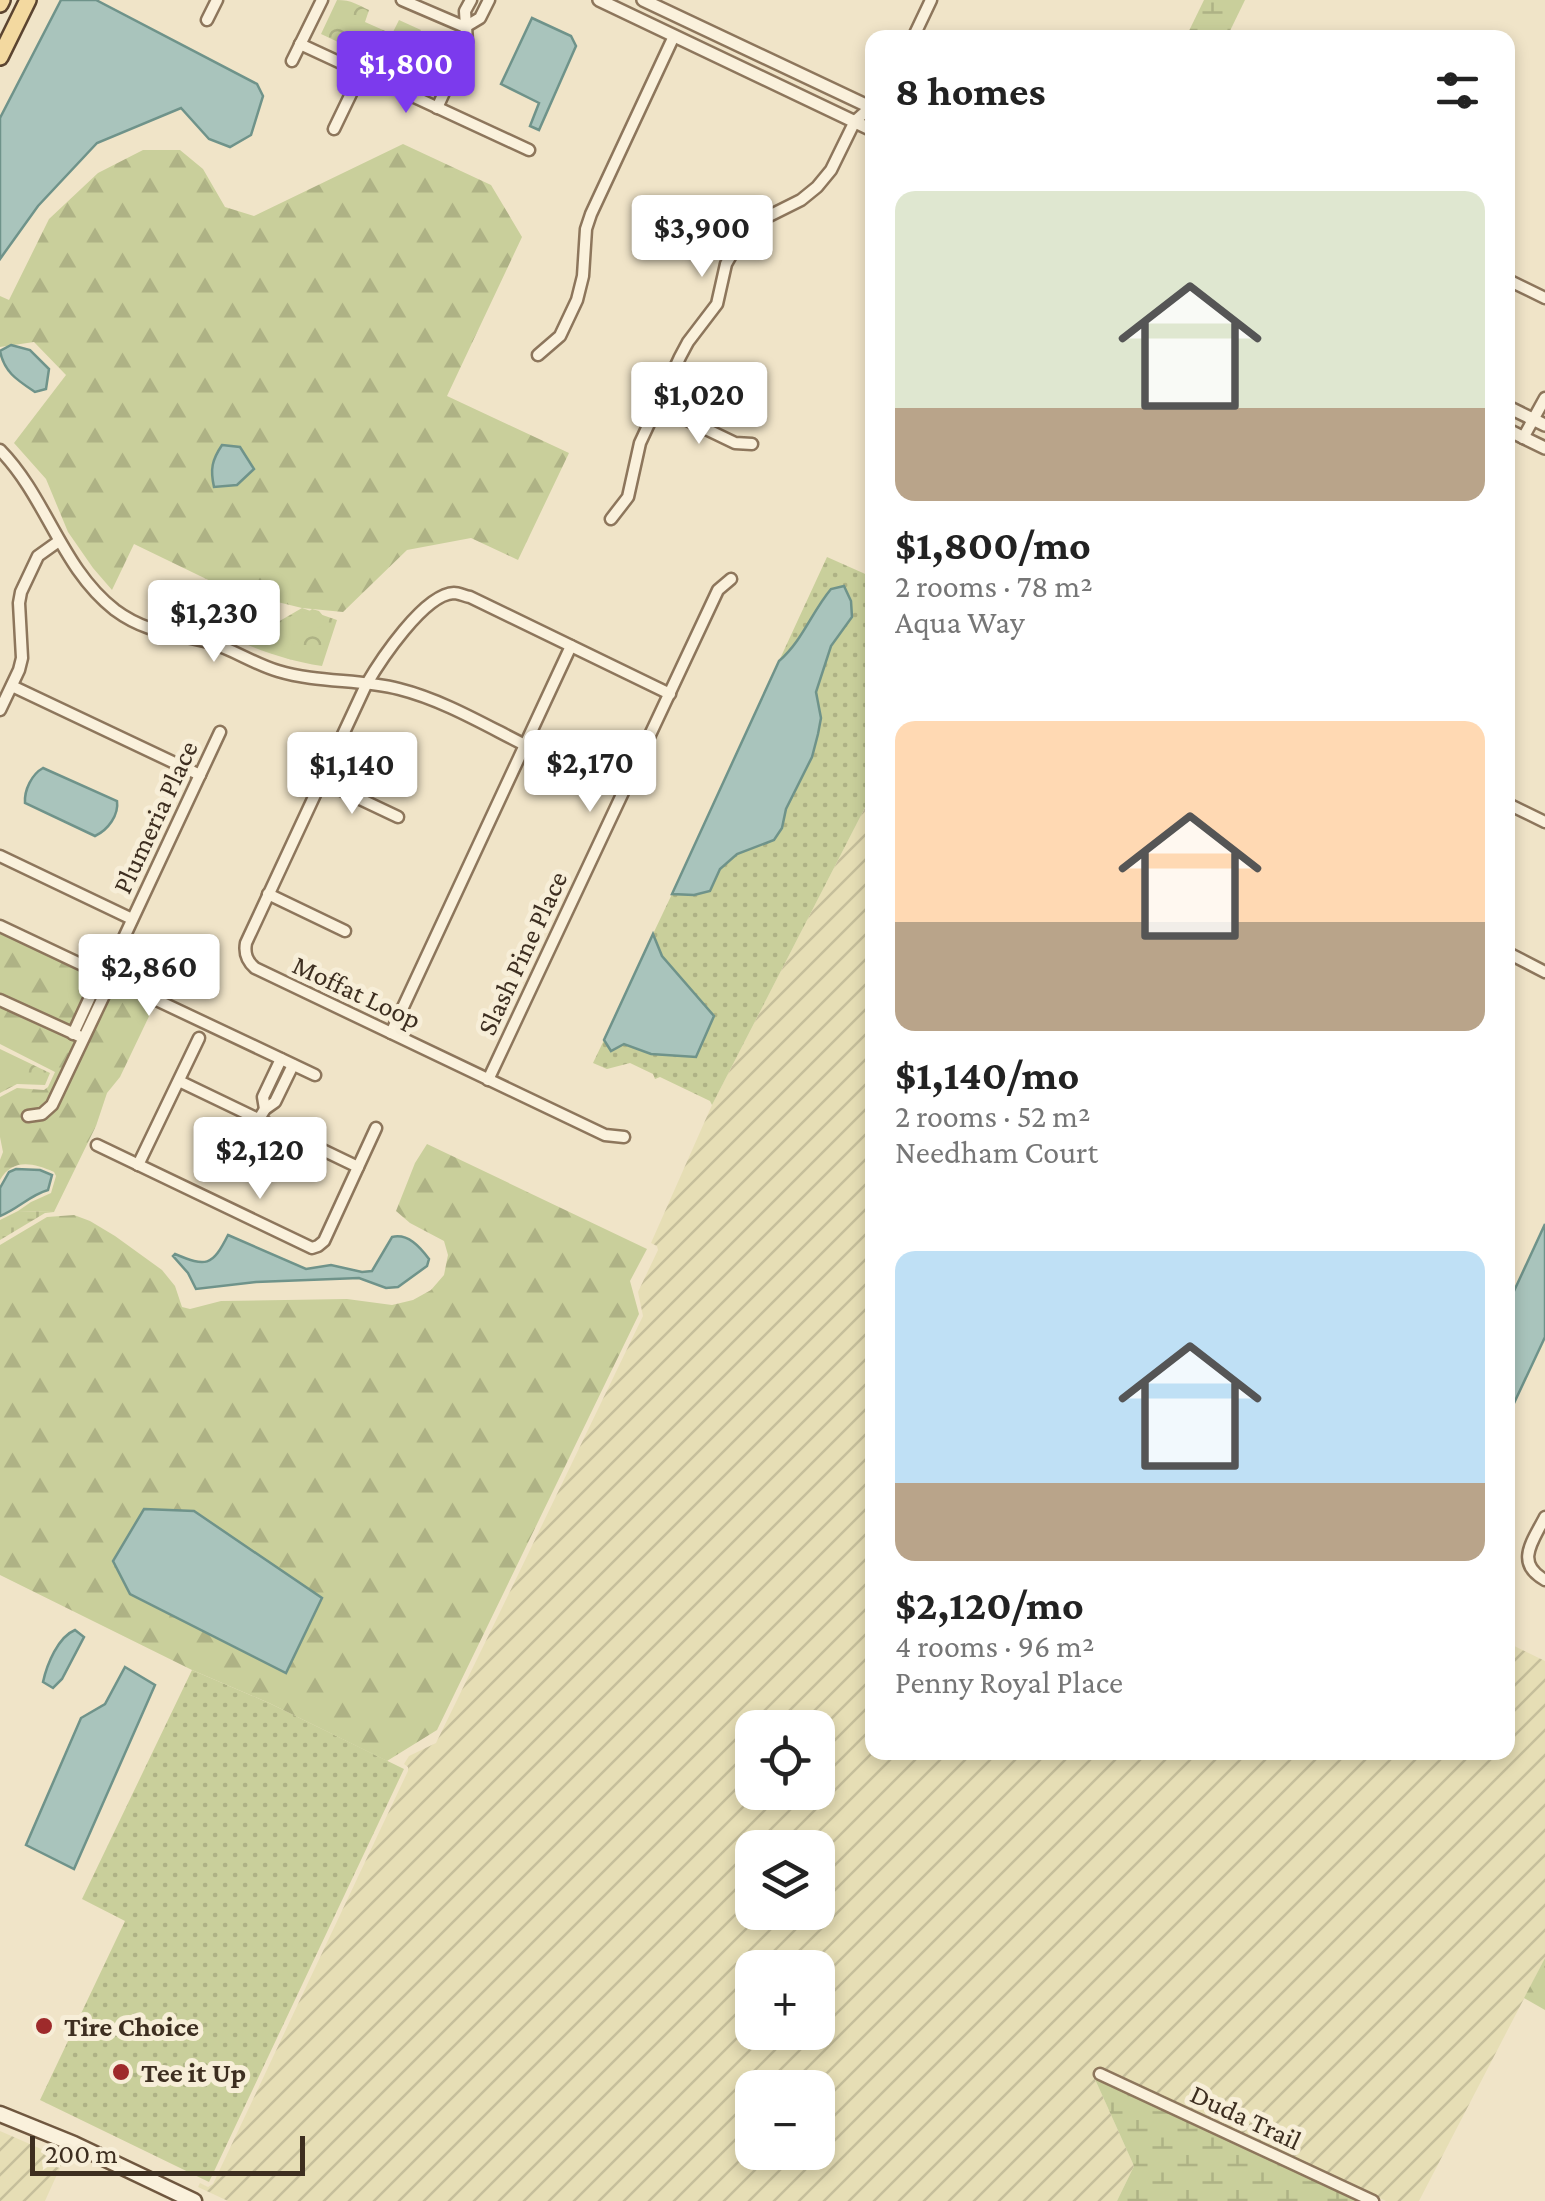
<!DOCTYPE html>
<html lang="en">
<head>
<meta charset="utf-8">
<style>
	body { margin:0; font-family:"Crimson Pro",serif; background:#f6f6f6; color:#222; height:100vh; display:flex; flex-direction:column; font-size:38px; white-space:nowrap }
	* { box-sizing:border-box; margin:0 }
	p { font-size:32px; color:#767676 }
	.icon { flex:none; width:55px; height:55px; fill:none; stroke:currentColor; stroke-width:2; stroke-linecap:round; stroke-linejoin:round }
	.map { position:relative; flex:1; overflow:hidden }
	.details { position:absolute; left:865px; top:30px; width:650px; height:1730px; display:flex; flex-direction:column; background:#fff; border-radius:20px; box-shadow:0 5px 15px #0003 }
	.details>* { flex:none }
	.controls { position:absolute; left:735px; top:1710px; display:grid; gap:20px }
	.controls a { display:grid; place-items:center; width:100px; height:100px; border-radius:20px; background:#fff; box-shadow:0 5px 15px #0003; font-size:50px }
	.scale { position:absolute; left:30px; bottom:25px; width:275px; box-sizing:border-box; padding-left:10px; border:5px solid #3d2e20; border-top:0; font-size:28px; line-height:35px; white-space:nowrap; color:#3d2e20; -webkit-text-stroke:8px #f7eed8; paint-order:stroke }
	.price { position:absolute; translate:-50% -85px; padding:0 22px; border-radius:10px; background:#fff; color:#222; font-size:32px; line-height:65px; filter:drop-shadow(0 2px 5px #0008) }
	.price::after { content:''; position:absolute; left:50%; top:60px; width:30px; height:22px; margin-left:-15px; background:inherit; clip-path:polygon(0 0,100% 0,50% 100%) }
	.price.current { background:#7c3aed; color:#fff }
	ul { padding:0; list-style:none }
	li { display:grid; align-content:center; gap:20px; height:530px; padding:0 30px }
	li span { display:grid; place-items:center; height:310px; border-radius:20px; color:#555 }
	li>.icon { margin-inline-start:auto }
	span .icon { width:180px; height:180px; fill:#fffc; stroke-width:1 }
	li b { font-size:42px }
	h2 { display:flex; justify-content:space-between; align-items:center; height:120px; padding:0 30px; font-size:42px }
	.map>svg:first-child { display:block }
	.farmland { fill:url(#farmland-furrows); fill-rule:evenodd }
	.grass { fill:url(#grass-dots) }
	.forest { fill:url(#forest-firs) }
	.wetland { fill:url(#wetland-marsh) }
	.park { fill:url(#park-crowns) }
	.garden { fill:#c9cf9b }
	.water { fill:#a9c4bc; stroke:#6f938a; stroke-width:2.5 }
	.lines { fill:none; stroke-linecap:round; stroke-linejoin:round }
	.minor-casing { stroke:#8d765c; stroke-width:15 }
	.tertiary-casing { stroke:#8d765c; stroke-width:16 }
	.secondary-casing { stroke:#6f573f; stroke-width:19 }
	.primary-casing { stroke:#5b4430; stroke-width:20 }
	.minor { stroke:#faf1dc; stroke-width:10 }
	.tertiary { stroke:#faf1dc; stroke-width:11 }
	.secondary { stroke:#faf1dc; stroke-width:14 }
	.primary { stroke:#f3d9a0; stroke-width:15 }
	.poi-dot { fill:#9e2a2b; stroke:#f7eed8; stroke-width:4 }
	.labels { text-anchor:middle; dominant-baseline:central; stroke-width:10; stroke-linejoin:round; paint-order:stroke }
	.street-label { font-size:28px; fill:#3d2e20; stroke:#f7eed8 }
	.poi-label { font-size:28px; font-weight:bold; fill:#3d2e20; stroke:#f7eed8; text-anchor:start }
</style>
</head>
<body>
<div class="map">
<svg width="1545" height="2201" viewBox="0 0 1545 2201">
	<defs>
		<pattern id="farmland-furrows" width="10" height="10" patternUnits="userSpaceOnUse" patternTransform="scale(2.5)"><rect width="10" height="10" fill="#e6deb5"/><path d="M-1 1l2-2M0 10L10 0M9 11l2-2" fill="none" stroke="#c6bf9b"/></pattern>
		<pattern id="grass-dots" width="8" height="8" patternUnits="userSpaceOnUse" patternTransform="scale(2.5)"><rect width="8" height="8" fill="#c9cf9b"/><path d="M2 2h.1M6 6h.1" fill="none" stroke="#aeb285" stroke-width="1.8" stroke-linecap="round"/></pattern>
		<pattern id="forest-firs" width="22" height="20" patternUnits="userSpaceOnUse" patternTransform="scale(2.5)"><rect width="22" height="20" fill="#c9cf9b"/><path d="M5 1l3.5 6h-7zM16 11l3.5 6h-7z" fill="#aeb285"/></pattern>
		<pattern id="wetland-marsh" width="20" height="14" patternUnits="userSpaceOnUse" patternTransform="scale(2.5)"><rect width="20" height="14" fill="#c9cf9b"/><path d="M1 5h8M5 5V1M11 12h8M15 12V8" fill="none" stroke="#aeb285"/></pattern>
		<pattern id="park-crowns" width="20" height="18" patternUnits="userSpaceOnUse" patternTransform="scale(2.5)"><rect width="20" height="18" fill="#c9cf9b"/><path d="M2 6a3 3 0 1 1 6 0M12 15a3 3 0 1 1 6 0" fill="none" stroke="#aeb285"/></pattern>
	</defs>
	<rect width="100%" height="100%" fill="#f0e4c8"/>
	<!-- farmland -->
	<g class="farmland">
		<path d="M872 794V1752H1508V1643L1545 1661V1958L1419 2201H1386L1098 2067 1094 2077 1134 2166 1117 2201H228L198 2187 200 2183 208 2187 213 2184 408 1771V1767L404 1764 409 1756 436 1743 500 1612 643 1316 638 1292 658 1250 657 1246 651 1243 712 1105ZM752 1728H818V1792H752ZM752 1848H818V1912H752ZM752 1968H818V2032H752ZM752 2088H818V2152H752Z"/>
		<polygon points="0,2131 64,2159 45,2201 0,2201"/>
	</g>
	<!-- grass -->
	<g class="grass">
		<path d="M827 557 872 577V794L712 1105 710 1101 660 1077 655 1079 653 1074 630 1063 607 1069 593 1063 604 1040 611 1051 624 1043 651 1054 705 1005 662 956 653 934 672 894 694 895 709 891 720 869 737 854 774 840 782 828 786 809 812 757 819 703 816 692 831 646 852 617 844 586 831 589C811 613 803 640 779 661Z"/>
		<polygon points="192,1670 269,1703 404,1769 209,2182 40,2100 125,1921 82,1899"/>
	</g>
	<!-- forest -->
	<g class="forest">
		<polygon points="403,144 491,185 522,237 447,396 569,453 518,560 471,538 407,550 343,612 302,608 229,590 134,544 112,590 93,568 68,532 46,479 14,443 66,375 34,342 0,347 0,296 9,300 49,219 98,173 143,150 180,150 203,169 225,207 254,216"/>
		<path d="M0 932 97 978 81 1007 100 1016 111 992 112 985 166 1011 157 1007 153 1008 120 1077 107 1093 96 1126 54 1212 18 1211 31 1202 51 1193 56 1176 54 1172C33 1163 13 1158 0 1180V1160L3 1152 0 1137V1097L17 1088 44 1090 48 1087 55 1072 0 1044Z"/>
		<polygon points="427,1144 647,1249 630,1281 639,1314 437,1730 387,1761 269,1703 192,1670 0,1575 0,1245 47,1217 74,1215 90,1221 115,1236 162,1270 175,1286 182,1307 190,1309 221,1301 347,1299 392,1305 413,1300 431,1290 444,1275 448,1255 444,1241 410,1223 396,1211 415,1163"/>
		<polygon points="1545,1958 1545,2010 1524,1998"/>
	</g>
	<!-- wetland -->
	<g class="wetland">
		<polygon points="1204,0 1245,0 1227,37 1186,37"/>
		<polygon points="18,1211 54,1212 45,1213 0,1240 0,1220"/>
		<polygon points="1094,2077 1348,2195 1361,2201 1117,2201 1134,2166"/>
	</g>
	<!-- park -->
	<g class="park">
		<path d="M337 0C352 0 358 5 369 10L365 22 392 34 399 20 421 30 403 69 400 68 398 70 321 34Z"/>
		<path d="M229 590 259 633 302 608 337 620 322 666C279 659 252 647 212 630Z"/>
		<polygon points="0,1049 50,1073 45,1085 17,1084 0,1093"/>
	</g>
	<!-- garden -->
	<polygon class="garden" points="312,609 319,611 324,617 323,625 316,629 314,627 312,633 278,654 272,654 263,639 264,632 300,611 307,613"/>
	<!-- water -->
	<g class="water">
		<polygon points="61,0 96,0 257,84 263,96 251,135 230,147 209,139 181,108 97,143 38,206 0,259 0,118"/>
		<polygon points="532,18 571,36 576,46 539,130 530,126 539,103 501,84"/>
		<path d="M11 345 30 350 49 369 46 389 35 392C17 380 4 372 0 351Z"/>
		<path d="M222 445 240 447 254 469 237 485 214 487C210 469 212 460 222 445Z"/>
		<path d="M844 586 851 601 852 617 831 646 816 692 821 718 818 734 812 757 786 809 782 828 774 840 737 854 720 869 710 891 694 895 672 894 779 661C803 640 811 613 831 589Z"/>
		<path d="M43 768 117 801C119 815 108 830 95 836L25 803C24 790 32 774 43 768Z"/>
		<polygon points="653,934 662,956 714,1016 696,1057 651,1054 624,1044 611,1051 604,1040"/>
		<path d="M16 1169 40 1170 52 1175 48 1190C30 1195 18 1209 0 1216V1188L9 1172Z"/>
		<polygon points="1545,1224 1545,1337 1508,1416 1508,1304"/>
		<path d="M228 1235 306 1269 331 1265 362 1272 372 1271 392 1237C408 1233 420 1247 429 1259L427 1266 398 1287 386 1288 359 1278 256 1282 196 1289 188 1273 173 1256 175 1254C206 1267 212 1267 228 1235Z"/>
		<polygon points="144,1509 194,1511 322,1598 286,1673 130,1594 113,1561"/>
		<path d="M75 1630 84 1637 62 1679 53 1688 43 1682C47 1664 58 1637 75 1630Z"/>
		<polygon points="125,1667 155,1685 74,1869 26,1845 81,1718 105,1704"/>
	</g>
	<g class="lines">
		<!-- minor casing -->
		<g class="minor-casing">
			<g id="minor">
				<polyline points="402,0 465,27"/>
				<polyline points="207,20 217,0"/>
				<polyline points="465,27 480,18 489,0"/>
				<polyline points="913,38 931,0"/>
				<polyline points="300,44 529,150"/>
				<polyline points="292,61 322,0"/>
				<polyline points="437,108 467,42 465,11 471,0"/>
				<polyline points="334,129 361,73"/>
				<polyline points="1508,280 1545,298"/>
				<polyline points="538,355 560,336 577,300 583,276 586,229 591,214 674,36"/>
				<polyline points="658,406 735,443 752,444"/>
				<polyline points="1523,438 1545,398"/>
				<path d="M0 450C47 498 61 568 115 610 146 633 173 633 208 642 233 649 254 664 278 671 318 683 360 679 399 689 443 700 485 725 525 745"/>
				<polyline points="611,519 628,497 640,443 680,357 688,342 717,304 726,264 734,250 743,234 759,221 801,200 817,187 831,170 855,121 872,106"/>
				<polyline points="12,686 200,775"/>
				<polyline points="0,710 19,670 22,658 19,603 21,592 38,556 59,541"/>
				<polyline points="322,781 398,817"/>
				<polyline points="1508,804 1545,822"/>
				<polyline points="0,856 132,919"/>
				<polyline points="268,894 345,931"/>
				<polyline points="0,926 315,1075"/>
				<polyline points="1508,953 1545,972"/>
				<polyline points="0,1000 79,1036"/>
				<polyline points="391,1033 571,646"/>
				<polyline points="73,1034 96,984 106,976 220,732"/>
				<polyline points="488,1080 718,590 731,579"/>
				<polyline points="179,1081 358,1167"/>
				<polyline points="265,1109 263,1097 281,1059"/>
				<polyline points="28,1116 42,1114 52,1105 107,989 106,976"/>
				<polyline points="259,1119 265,1109 275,1102 293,1065"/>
				<path d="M624 1137 605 1135 255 968C247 961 244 954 246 943L366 685C380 661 424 594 454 593 459 593 464 596 470 597L670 694"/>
				<polyline points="97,1145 312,1248 318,1246 324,1241 376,1128"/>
				<polyline points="138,1165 199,1038"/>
				<path d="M1545 1517C1533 1541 1514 1563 1545 1580"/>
				<polyline points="1100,2074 1373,2201"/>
			</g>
		</g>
		<!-- tertiary casing -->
		<g class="tertiary-casing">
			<g id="tertiary">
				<polyline points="599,0 872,130"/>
				<polyline points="643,0 872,108"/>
				<polyline points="1508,407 1545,425"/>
				<polyline points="1508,430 1545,448"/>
			</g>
		</g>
		<!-- secondary casing -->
		<g class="secondary-casing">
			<polyline id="secondary" points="0,2114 74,2144 194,2201"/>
		</g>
		<!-- primary casing -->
		<g class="primary-casing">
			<g id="primary">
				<polyline points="0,4 2,0"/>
				<polyline points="0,57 28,0"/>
			</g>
		</g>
		<!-- minor -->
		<use href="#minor" class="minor"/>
		<!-- tertiary -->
		<use href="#tertiary" class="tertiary"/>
		<!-- secondary -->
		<use href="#secondary" class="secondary"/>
		<!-- primary -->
		<use href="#primary" class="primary"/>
	</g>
	<!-- markers -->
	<g class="poi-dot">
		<circle cx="44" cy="2026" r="10"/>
		<circle cx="121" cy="2072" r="10"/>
	</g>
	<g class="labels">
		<!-- street labels -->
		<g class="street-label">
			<text transform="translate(155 817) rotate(-65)">Plumeria Place</text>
			<text transform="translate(522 953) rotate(-65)">Slash Pine Place</text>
			<text transform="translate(357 992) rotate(25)">Moffat Loop</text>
			<text transform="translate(1246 2117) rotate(25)">Duda Trail</text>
		</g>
		<!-- poi labels -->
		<g class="poi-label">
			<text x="64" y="2026">Tire Choice</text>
			<text x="141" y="2072">Tee it Up</text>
		</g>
	</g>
</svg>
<div class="controls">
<a><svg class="icon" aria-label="locate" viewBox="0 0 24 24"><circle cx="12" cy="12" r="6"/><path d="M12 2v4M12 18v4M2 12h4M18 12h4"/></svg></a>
<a><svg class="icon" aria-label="layers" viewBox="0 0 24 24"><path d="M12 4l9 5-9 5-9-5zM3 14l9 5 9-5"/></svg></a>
<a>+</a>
<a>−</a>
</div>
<div class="scale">200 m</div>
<b class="price current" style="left:406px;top:116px">$1,800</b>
<b class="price" style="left:702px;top:280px">$3,900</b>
<b class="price" style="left:699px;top:447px">$1,020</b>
<b class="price" style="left:214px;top:665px">$1,230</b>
<b class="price" style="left:590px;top:815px">$2,170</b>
<b class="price" style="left:352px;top:817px">$1,140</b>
<b class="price" style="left:149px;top:1019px">$2,860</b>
<b class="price" style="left:260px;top:1202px">$2,120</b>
<section class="details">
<h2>8 homes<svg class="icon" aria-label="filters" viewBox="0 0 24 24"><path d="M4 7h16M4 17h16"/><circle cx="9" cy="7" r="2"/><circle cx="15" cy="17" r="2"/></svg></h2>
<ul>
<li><span style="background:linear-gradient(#dfe7d0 70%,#b9a48a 0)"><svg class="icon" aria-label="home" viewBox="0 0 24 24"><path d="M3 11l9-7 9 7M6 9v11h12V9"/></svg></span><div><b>$1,800/mo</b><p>2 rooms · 78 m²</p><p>Aqua Way</p></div></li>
<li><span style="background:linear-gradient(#ffd9b3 65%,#b9a48a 0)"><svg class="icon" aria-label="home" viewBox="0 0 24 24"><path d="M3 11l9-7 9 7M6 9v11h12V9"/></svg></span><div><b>$1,140/mo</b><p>2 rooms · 52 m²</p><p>Needham Court</p></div></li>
<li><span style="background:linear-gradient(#bfe0f5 75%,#b9a48a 0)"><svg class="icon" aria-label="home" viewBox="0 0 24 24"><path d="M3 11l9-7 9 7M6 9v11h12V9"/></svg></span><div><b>$2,120/mo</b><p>4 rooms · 96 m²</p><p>Penny Royal Place</p></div></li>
</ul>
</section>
</div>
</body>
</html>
